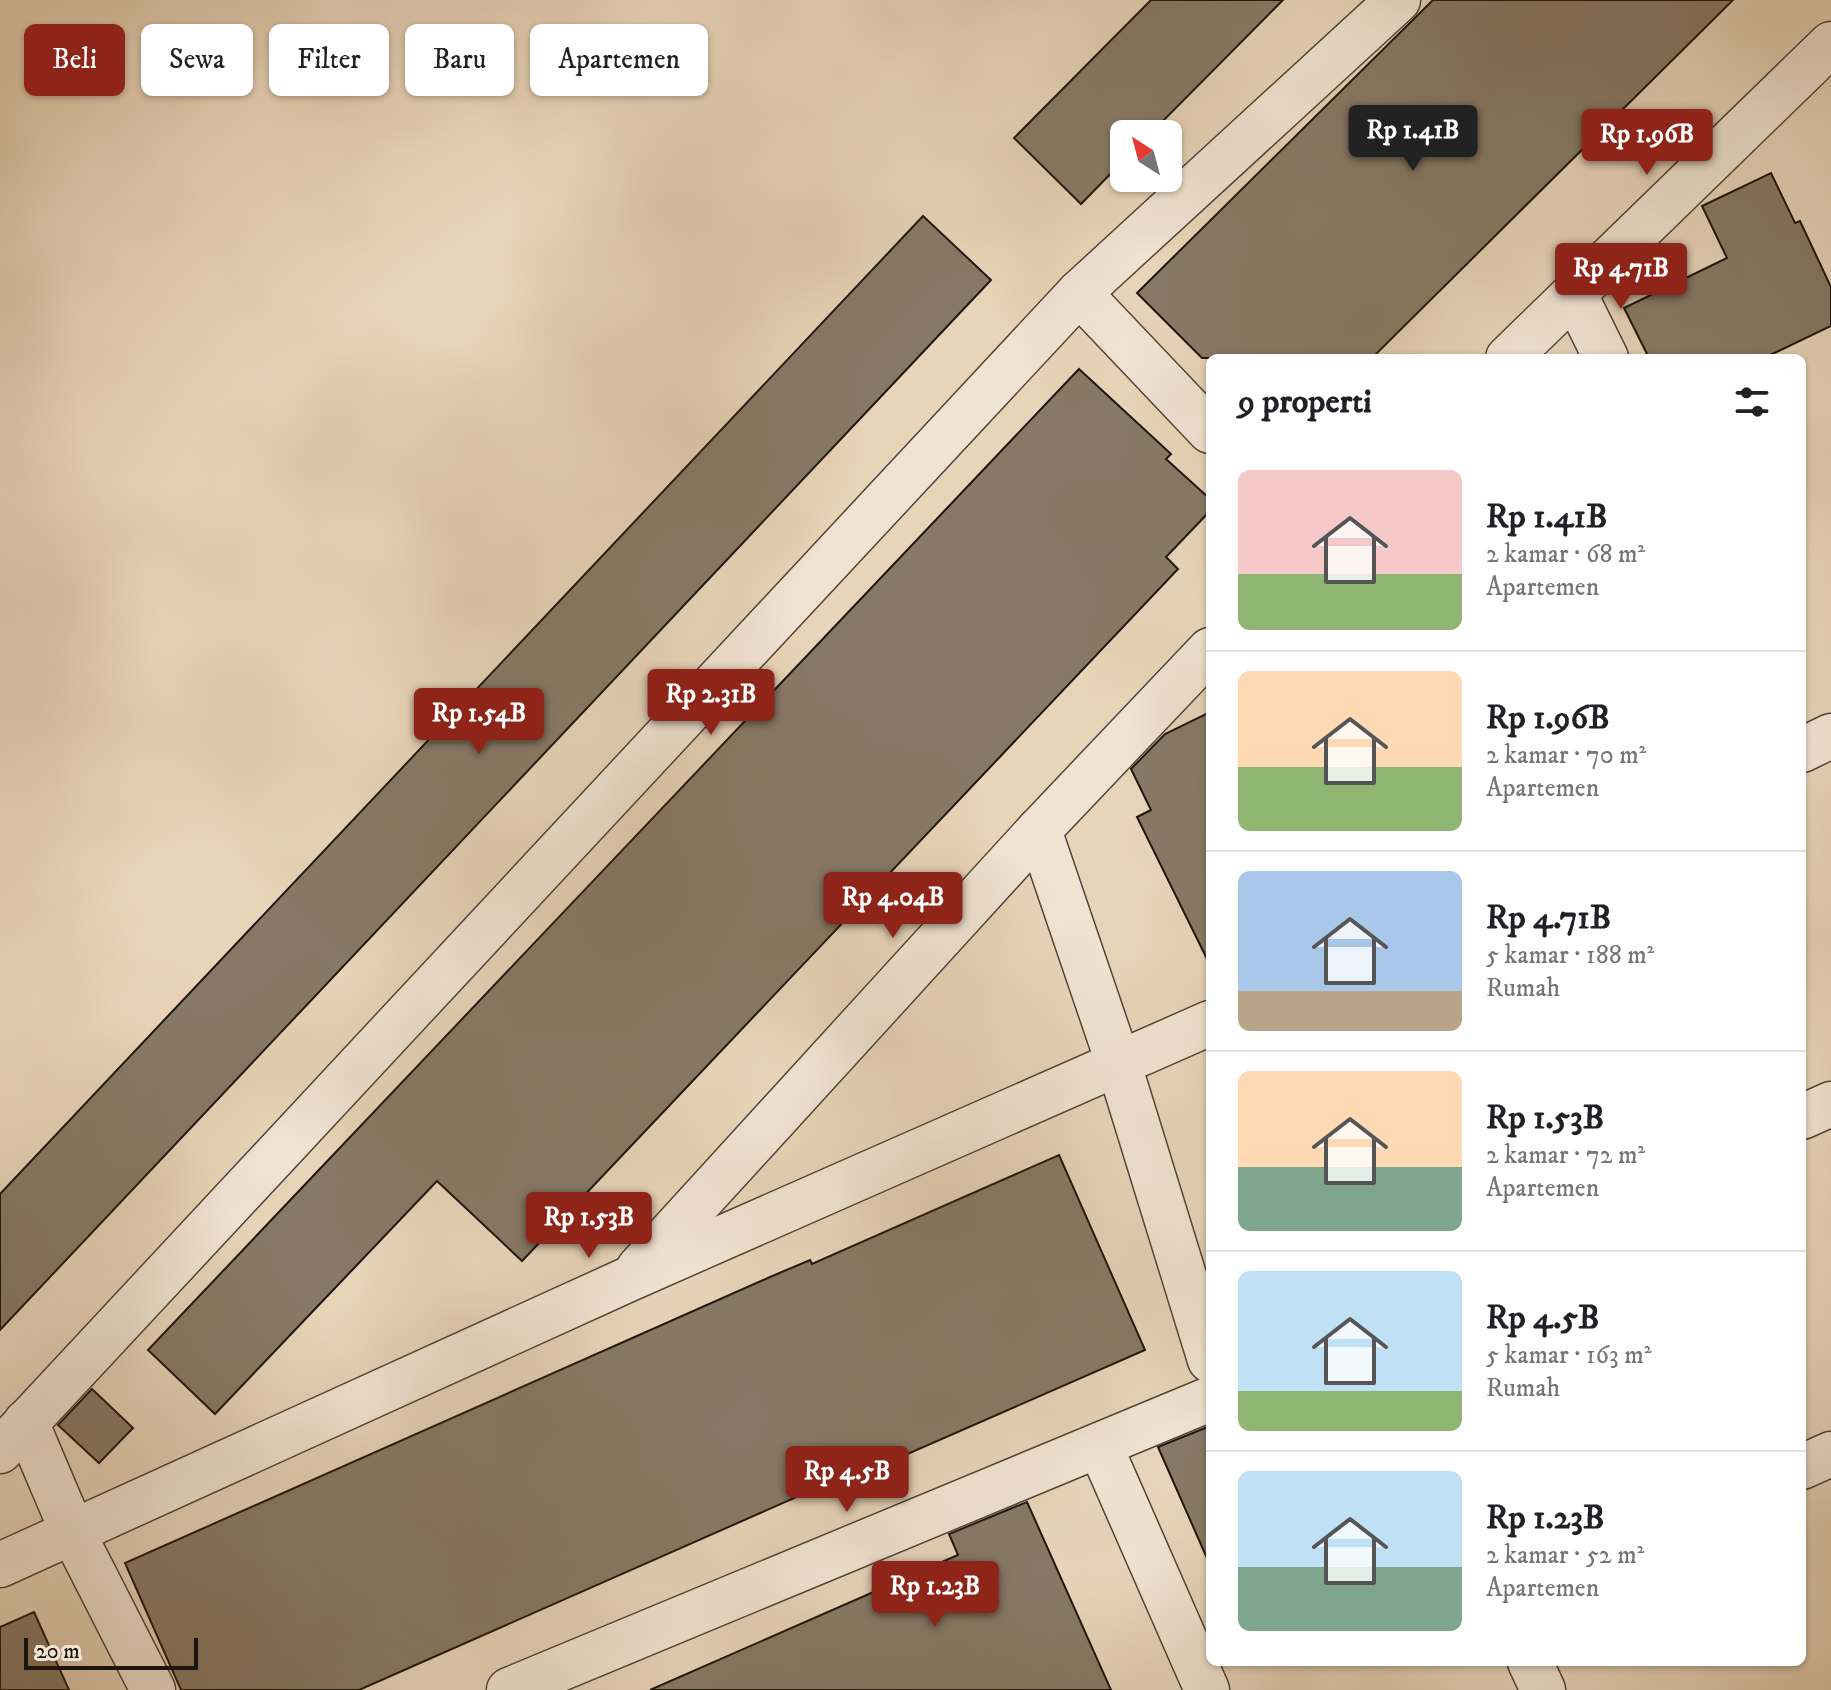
<!DOCTYPE html>
<html lang="id">
<head>
<meta charset="utf-8">
<style>
	body { margin:0; font-family:"IM FELL DW Pica",serif; background:#f2f2f2; color:#202124; height:100vh; display:flex; flex-direction:column; font-size:30px; white-space:nowrap }
	* { box-sizing:border-box; margin:0 }
	p { font-size:26px; color:#757577 }
	.icon { flex:none; width:44px; height:44px; fill:none; stroke:currentColor; stroke-width:2; stroke-linecap:round; stroke-linejoin:round }
	.map { position:relative; flex:1; overflow:hidden }
	.sheet { position:absolute; left:1206px; top:354px; width:600px; height:1312px; display:flex; flex-direction:column; background:#fff; border-radius:12px; box-shadow:0 2px 6px #0004 }
	.sheet>* { flex:none }
	.banner { position:absolute; left:24px; top:24px; width:760px; height:72px; display:flex; gap:16px }
	.needle { width:52px; rotate:324deg }
	.controls { position:absolute; left:1110px; top:120px; display:grid; gap:16px }
	.controls a { display:grid; place-items:center; width:72px; height:72px; border-radius:12px; background:#fff; box-shadow:0 2px 6px #0004; font-size:40px }
	.scale { position:absolute; left:24px; bottom:20px; width:174px; box-sizing:border-box; padding-left:8px; border:4px solid #1e160d; border-top:0; font-size:22px; line-height:28px; white-space:nowrap; color:#1e160d; -webkit-text-stroke:6px #f0e3d2; paint-order:stroke }
	.price { position:absolute; translate:-50% -68px; padding:0 18px; border-radius:8px; background:#8f2418; color:#fff; font-size:26px; line-height:52px; filter:drop-shadow(0 2px 4px #0008) }
	.price::after { content:''; position:absolute; left:50%; top:48px; width:24px; height:18px; margin-left:-12px; background:inherit; clip-path:polygon(0 0,100% 0,50% 100%) }
	.price.active { background:#222; color:#fff }
	ul { padding:0; list-style:none }
	li { display:flex; align-items:center; gap:24px; height:200px; padding:0 32px }
	li+li { border-top:2px solid #e0e0e0 }
	li span { display:grid; place-items:center; flex:none; width:224px; height:160px; border-radius:12px; color:#555 }
	li>.icon { margin-inline-start:auto }
	span .icon { width:96px; height:96px; fill:#fffc; stroke-width:1 }
	li b { font-size:34px }
	h2 { display:flex; justify-content:space-between; align-items:center; height:96px; padding:0 32px; font-size:34px }
	.pill { padding:0 28px; border-radius:12px; background:#fff; box-shadow:0 2px 6px #0004; font-size:28px; line-height:72px }
	.pill.active { background:#8f2418; color:#fff }
	.map>svg:first-child { display:block }
	.building { fill:#877966; stroke:#1e160d; stroke-width:2 }
	.lines { fill:none; stroke-linecap:round; stroke-linejoin:round }
	.street-casing { stroke:#504638; stroke-width:47 }
	.street { stroke:#f0e3d2; stroke-width:44 }
</style>
</head>
<body>
<div class="map">
<svg width="1831" height="1690" viewBox="0 0 1831 1690">
	<rect width="100%" height="100%" fill="#e8d4b9"/>
	<filter id="stains"><feTurbulence type="fractalNoise" baseFrequency=".0025" numOctaves="4"/><feColorMatrix values="0 0 0 0 .2 0 0 0 0 .09 0 0 0 0 .02 0 0 0 .5 -.17"/></filter>
	<radialGradient id="worn" r=".72"><stop offset=".6" stop-color="#630" stop-opacity="0"/><stop offset="1" stop-color="#630" stop-opacity=".3"/></radialGradient>
	<!-- building -->
	<g class="building">
		<polygon points="1151,0 1283,0 1150,134 1124,134 1124,160 1081,204 1014,138"/>
		<polygon points="1433,0 1733,0 1372,358 1202,358 1137,293"/>
		<polygon points="1771,173 1795,223 1800,221 1831,287 1831,326 1764,358 1649,358 1624,308 1727,258 1702,206"/>
		<polygon points="923,216 991,280 0,1330 0,1194"/>
		<polygon points="1079,369 1171,454 1166,459 1210,499 1210,511 1166,557 1178,569 522,1261 437,1181 215,1414 148,1350"/>
		<polygon points="1210,712 1210,965 1137,817 1151,810 1131,769 1165,734"/>
		<polygon points="1059,1155 1145,1350 862,1474 860,1469 359,1690 181,1690 125,1563 770,1277 810,1260 812,1264"/>
		<polygon points="92,1389 133,1428 99,1463 58,1425"/>
		<polygon points="1210,1426 1210,1565 1158,1447"/>
		<polygon points="1027,1502 1111,1690 650,1690 958,1555 949,1534"/>
		<polygon points="34,1612 69,1690 0,1690 0,1627"/>
	</g>
	<g class="lines">
		<!-- street casing -->
		<g class="street-casing">
			<g id="street">
				<polyline points="1079,293 1210,431"/>
				<polyline points="1575,295 1606,358"/>
				<polyline points="1508,358 1831,44"/>
				<polyline points="1802,750 1831,736"/>
				<polyline points="1039,830 1119,1065 1210,1360"/>
				<polyline points="1802,1117 1831,1104"/>
				<polyline points="639,1268 1039,830 1210,650"/>
				<polyline points="26,1422 73,1533 153,1690"/>
				<polyline points="1100,1446 1207,1690"/>
				<polyline points="0,1451 1079,293 1398,0"/>
				<polyline points="1802,1467 1831,1454"/>
				<polyline points="0,1565 629,1279 1210,1023"/>
				<polyline points="1530,1662 1543,1690"/>
				<polyline points="509,1690 1210,1399"/>
			</g>
		</g>
		<!-- street -->
		<use href="#street" class="street"/>
	</g>
	<rect width="100%" height="100%" filter="url(#stains)"/>
	<rect width="100%" height="100%" fill="url(#worn)"/>
</svg>
<div class="controls">
<a><svg class="needle" viewBox="-14 -14 28 28"><path d="M0-13l5 13h-10z" fill="#e53935"/><path d="M0 13l5-13h-10z" fill="#757577"/></svg></a>
</div>
<div class="scale">20 m</div>
<b class="price active" style="left:1413px;top:173px">Rp 1.41B</b>
<b class="price" style="left:1647px;top:177px">Rp 1.96B</b>
<b class="price" style="left:1621px;top:311px">Rp 4.71B</b>
<b class="price" style="left:711px;top:737px">Rp 2.31B</b>
<b class="price" style="left:479px;top:756px">Rp 1.54B</b>
<b class="price" style="left:893px;top:940px">Rp 4.04B</b>
<b class="price" style="left:589px;top:1260px">Rp 1.53B</b>
<b class="price" style="left:847px;top:1514px">Rp 4.5B</b>
<b class="price" style="left:935px;top:1629px">Rp 1.23B</b>
<div class="banner">
<a class="pill active">Beli</a>
<a class="pill">Sewa</a>
<a class="pill">Filter</a>
<a class="pill">Baru</a>
<a class="pill">Apartemen</a>
</div>
<section class="sheet">
<h2>9 properti<svg class="icon" aria-label="filters" viewBox="0 0 24 24"><path d="M4 7h16M4 17h16"/><circle cx="9" cy="7" r="2"/><circle cx="15" cy="17" r="2"/></svg></h2>
<ul>
<li><span style="background:linear-gradient(#f6c9c9 65%,#8fb573 0)"><svg class="icon" aria-label="home" viewBox="0 0 24 24"><path d="M3 11l9-7 9 7M6 9v11h12V9"/></svg></span><div><b>Rp 1.41B</b><p>2 kamar · 68 m²</p><p>Apartemen</p></div></li>
<li><span style="background:linear-gradient(#ffd9b3 60%,#8fb573 0)"><svg class="icon" aria-label="home" viewBox="0 0 24 24"><path d="M3 11l9-7 9 7M6 9v11h12V9"/></svg></span><div><b>Rp 1.96B</b><p>2 kamar · 70 m²</p><p>Apartemen</p></div></li>
<li><span style="background:linear-gradient(#a9c7e8 75%,#b9a48a 0)"><svg class="icon" aria-label="home" viewBox="0 0 24 24"><path d="M3 11l9-7 9 7M6 9v11h12V9"/></svg></span><div><b>Rp 4.71B</b><p>5 kamar · 188 m²</p><p>Rumah</p></div></li>
<li><span style="background:linear-gradient(#ffd9b3 60%,#7fa58c 0)"><svg class="icon" aria-label="home" viewBox="0 0 24 24"><path d="M3 11l9-7 9 7M6 9v11h12V9"/></svg></span><div><b>Rp 1.53B</b><p>2 kamar · 72 m²</p><p>Apartemen</p></div></li>
<li><span style="background:linear-gradient(#bfe0f5 75%,#8fb573 0)"><svg class="icon" aria-label="home" viewBox="0 0 24 24"><path d="M3 11l9-7 9 7M6 9v11h12V9"/></svg></span><div><b>Rp 4.5B</b><p>5 kamar · 163 m²</p><p>Rumah</p></div></li>
<li><span style="background:linear-gradient(#bfe0f5 60%,#7fa58c 0)"><svg class="icon" aria-label="home" viewBox="0 0 24 24"><path d="M3 11l9-7 9 7M6 9v11h12V9"/></svg></span><div><b>Rp 1.23B</b><p>2 kamar · 52 m²</p><p>Apartemen</p></div></li>
</ul>
</section>
</div>
</body>
</html>
